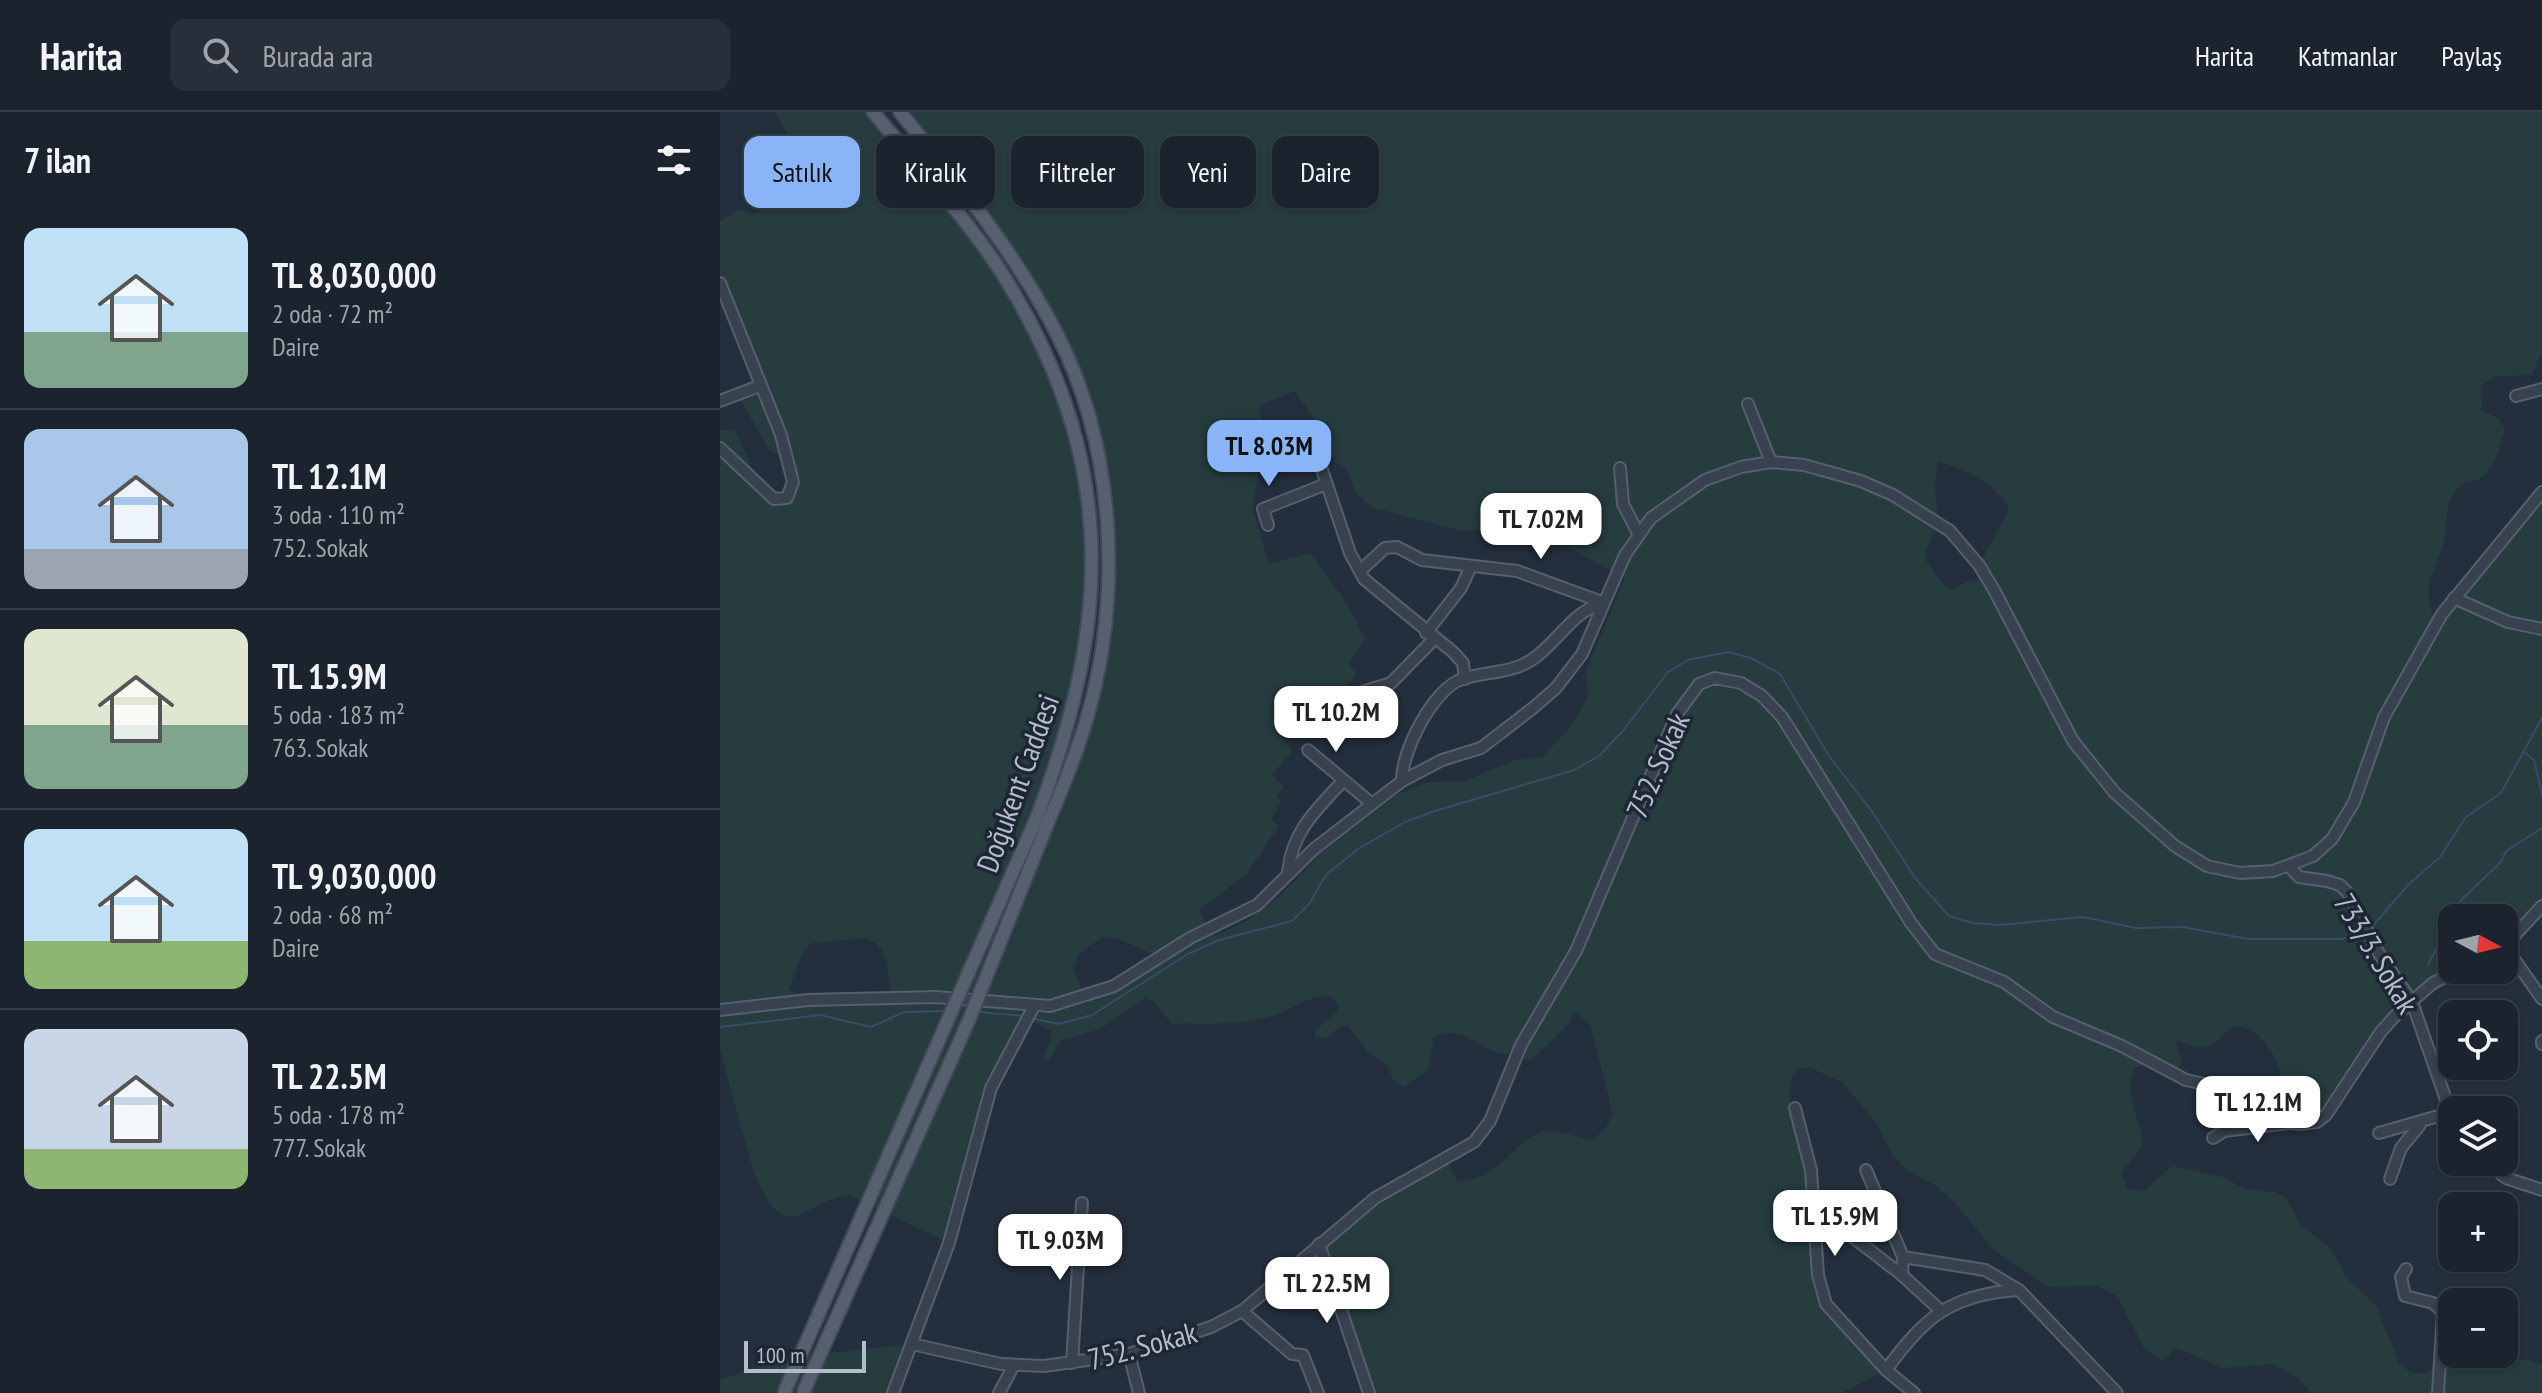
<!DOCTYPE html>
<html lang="tr">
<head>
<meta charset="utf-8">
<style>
	body { margin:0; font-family:"PT Sans Narrow",sans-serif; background:#282f3a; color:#f1f3f6; height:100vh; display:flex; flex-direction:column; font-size:30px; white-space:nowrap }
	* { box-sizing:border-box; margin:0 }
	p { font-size:26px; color:#a0a4aa }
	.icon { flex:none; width:44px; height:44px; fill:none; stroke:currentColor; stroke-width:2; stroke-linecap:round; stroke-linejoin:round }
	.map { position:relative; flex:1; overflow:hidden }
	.side { display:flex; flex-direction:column; background:#1b232e; width:720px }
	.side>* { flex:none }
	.hud { position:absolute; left:24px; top:24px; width:760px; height:72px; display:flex; gap:16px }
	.needle { width:52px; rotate:97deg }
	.buttons { position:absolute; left:1718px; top:792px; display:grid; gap:16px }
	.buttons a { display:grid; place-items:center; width:80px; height:80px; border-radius:16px; background:#1b232e; box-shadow:0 2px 6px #0004,0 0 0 2px #39404a; font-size:40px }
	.scale { position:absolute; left:24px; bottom:20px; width:122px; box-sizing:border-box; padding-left:8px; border:4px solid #b4bcc9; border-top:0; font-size:22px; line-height:28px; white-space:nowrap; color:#b4bcc9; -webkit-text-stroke:6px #1d2633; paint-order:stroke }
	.price { position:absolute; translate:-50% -68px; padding:0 18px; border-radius:16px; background:#fff; color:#222; font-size:26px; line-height:52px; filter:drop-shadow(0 2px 4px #0008) }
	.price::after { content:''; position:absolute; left:50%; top:48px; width:24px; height:18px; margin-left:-12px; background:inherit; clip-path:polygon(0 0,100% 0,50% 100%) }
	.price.on { background:#8ab4f8; color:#111 }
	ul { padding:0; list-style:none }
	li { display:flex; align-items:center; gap:24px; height:200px; padding:0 24px }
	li+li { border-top:2px solid #39404a }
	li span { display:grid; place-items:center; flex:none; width:224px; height:160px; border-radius:16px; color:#555 }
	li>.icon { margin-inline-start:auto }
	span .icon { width:96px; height:96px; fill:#fffc; stroke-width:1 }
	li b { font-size:34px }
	h2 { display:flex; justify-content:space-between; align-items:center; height:96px; padding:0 24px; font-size:34px }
	.tag { padding:0 28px; border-radius:16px; background:#1b232e; box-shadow:0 2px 6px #0004,0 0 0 2px #39404a; font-size:28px; line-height:72px }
	.tag.on { background:#8ab4f8; color:#111 }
	header { display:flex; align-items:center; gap:48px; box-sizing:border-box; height:112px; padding:0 40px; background:#1b232e; border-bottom:2px solid #39404a }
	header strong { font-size:38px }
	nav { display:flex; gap:44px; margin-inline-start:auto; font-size:28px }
	.search { width:560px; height:72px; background:#282f3a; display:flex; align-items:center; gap:20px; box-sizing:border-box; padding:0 28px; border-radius:16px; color:#a0a4aa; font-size:30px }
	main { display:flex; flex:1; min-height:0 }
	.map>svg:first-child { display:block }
	.green { fill:#263c3f; fill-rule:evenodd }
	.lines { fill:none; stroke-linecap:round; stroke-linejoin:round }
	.stream { stroke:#394c67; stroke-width:2 }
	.minor-casing { stroke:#565f6c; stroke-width:14 }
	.major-casing { stroke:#414a57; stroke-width:16 }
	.minor { stroke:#38414e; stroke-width:10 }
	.major { stroke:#56606e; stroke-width:12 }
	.major-bridge-casing { stroke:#414a57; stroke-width:16; stroke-linecap:butt }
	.major-bridge { stroke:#56606e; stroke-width:12 }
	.labels { text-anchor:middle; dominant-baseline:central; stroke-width:7; stroke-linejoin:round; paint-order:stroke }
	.street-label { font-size:30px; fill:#b4bcc9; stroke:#1d2633 }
</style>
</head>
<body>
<header>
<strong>Harita</strong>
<div class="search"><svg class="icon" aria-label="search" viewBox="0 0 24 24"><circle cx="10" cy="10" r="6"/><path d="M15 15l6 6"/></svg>Burada ara</div>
<nav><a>Harita</a><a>Katmanlar</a><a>Paylaş</a></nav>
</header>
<main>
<section class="side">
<h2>7 ilan<svg class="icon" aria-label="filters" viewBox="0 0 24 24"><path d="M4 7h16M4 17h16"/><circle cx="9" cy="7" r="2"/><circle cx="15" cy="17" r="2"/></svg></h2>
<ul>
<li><span style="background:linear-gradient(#bfe0f5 65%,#7fa58c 0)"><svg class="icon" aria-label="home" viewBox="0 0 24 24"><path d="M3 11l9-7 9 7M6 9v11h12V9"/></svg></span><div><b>TL 8,030,000</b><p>2 oda · 72 m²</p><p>Daire</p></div></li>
<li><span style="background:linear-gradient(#a9c7e8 75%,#9aa5b1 0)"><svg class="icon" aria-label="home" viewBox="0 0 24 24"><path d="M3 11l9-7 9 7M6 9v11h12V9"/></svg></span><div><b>TL 12.1M</b><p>3 oda · 110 m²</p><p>752. Sokak</p></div></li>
<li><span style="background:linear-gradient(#dfe7d0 60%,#7fa58c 0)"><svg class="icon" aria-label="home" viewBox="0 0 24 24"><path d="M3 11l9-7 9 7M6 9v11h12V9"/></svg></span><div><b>TL 15.9M</b><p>5 oda · 183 m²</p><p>763. Sokak</p></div></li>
<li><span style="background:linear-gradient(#bfe0f5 70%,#8fb573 0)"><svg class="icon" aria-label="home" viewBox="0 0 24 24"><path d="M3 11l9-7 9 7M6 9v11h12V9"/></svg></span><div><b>TL 9,030,000</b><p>2 oda · 68 m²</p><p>Daire</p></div></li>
<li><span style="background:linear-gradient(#c9d6e8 75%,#8fb573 0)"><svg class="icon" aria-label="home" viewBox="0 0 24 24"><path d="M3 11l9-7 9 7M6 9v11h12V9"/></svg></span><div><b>TL 22.5M</b><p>5 oda · 178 m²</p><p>777. Sokak</p></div></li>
</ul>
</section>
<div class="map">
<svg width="1822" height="1281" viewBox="0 0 1822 1281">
	<rect width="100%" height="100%" fill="#242f3e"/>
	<!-- green -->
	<g class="green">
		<path d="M56 0H153L293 179 359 338 370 503 313 717 324 722 378 557 386 398 361 281 306 167 180 0H1822V240L1811 263 1776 264 1761 274 1762 299 1780 307 1785 319C1779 335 1775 359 1759 367 1753 370 1747 367 1742 372 1725 388 1728 403 1725 423 1718 463 1699 463 1715 511L1822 380V794L1784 835V806H1732V858L1674 905 1606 1003 1579 1012 1545 989C1555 981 1563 970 1559 957 1555 940 1533 907 1511 916 1502 920 1498 933 1486 935 1477 936 1464 931 1456 928L1462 949 1458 956 1441 950 1416 955C1401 983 1421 1006 1423 1033L1401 1061 1408 1077 1424 1079 1452 1054 1503 1065 1527 1078 1556 1080 1566 1086 1581 1114 1611 1136 1626 1165 1656 1194 1679 1251 1691 1261H1706L1736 1242H1752L1767 1249 1787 1251 1805 1247 1822 1252V1281H1591L1579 1267 1554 1252 1502 1256 1457 1236 1443 1249 1424 1236 1398 1185 1376 1173 1329 1175 1274 1138 1237 1093 1215 1073 1185 1057 1171 1041 1155 1009 1122 970 1091 956H1079L1072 963 1069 985 1082 1017 1101 1179 1166 1258 1122 1281H649L601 1132 613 1119 725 1046 738 1069C783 1069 793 1023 828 1019 841 1018 859 1026 871 1028L885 1018 893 1002 870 912 853 899 848 913 810 949C798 945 784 943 773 939 749 929 742 915 714 924L708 958 683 975 673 968 667 952 649 941 628 914H620L607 926 595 925V919L619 897 612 884C585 883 565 903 540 907 512 913 480 912 451 911L434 889 425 886 380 917 342 928 328 948 323 944 331 926 330 918 306 907 271 976 229 1131 130 1083C83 1088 70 1139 35 1065L0 938V318H15L42 379 54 387 71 380 68 347 50 339 18 284 39 275 0 171V109L18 98 37 102 56 81 66 75 82 79 91 92 98 90C106 60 67 30 56 0ZM575 279 603 320 615 351 625 356 636 381 651 395 742 419 768 417 793 410 812 416 905 466 866 558 868 585 849 617 822 645 795 648 745 669 708 670 678 682 600 742 560 784 528 808 494 824 479 798 527 762 559 714 551 708 561 690 556 684 564 675 552 663 572 639 553 611 591 585 612 589 637 563 629 551 645 526 628 493 590 441 549 452 532 395 547 325 538 294ZM1218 349C1247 359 1274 369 1289 397L1259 453 1271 476C1255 463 1249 468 1233 478L1227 476 1207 451 1205 440 1219 412 1215 375ZM383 825C406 825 420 842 444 842L364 885 354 857 359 841ZM146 826C171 835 168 864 171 887L89 888 69 878 82 841 91 831Z"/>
		<polygon points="192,1232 173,1281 0,1281 0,1268 62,1246"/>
	</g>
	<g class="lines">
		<!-- stream -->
		<g class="stream">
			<polyline points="1805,641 1814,648 1822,682"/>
			<polyline points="1733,806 1740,789 1781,750 1786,739 1822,716"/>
			<polyline points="1651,816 1688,773 1720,745 1746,705 1781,681 1822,606"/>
			<polyline points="1708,852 1732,808"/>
			<polyline points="259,900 305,904"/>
			<polyline points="311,906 339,912 372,903 468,842 499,828 572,809 589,792 606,763 638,737 685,710 715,699 854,658 879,644 903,619 948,560 968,548 1008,540 1031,546 1060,562 1109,644 1153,701 1195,766 1229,804 1253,811 1279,813 1363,805 1416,816 1463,815 1528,827 1621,827 1642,822"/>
			<polyline points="0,915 100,903 151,915 184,900 225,899"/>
		</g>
		<!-- minor casing -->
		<g class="minor-casing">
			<g id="minor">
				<polyline points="0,171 61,323 73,370 67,386 54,387 0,336"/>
				<polyline points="1796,284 1822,277"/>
				<polyline points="0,289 39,274"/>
				<polyline points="1028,292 1051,350"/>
				<polyline points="597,343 630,441 644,467 733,540 743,551 745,567"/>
				<polyline points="900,356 903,392 918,421"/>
				<polyline points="548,413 543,397 606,372"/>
				<polyline points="640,459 665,436 677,435 702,448 797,459 882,490"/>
				<polyline points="1734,486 1788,510 1822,517"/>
				<polyline points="706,521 741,476 751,454"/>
				<polyline points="623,607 629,584 671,571 714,527"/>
				<polyline points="588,638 651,691"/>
				<path d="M682 669C681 640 713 577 742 567 766 559 791 562 813 547 838 530 853 498 884 491"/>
				<polyline points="1569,754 1579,765 1607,769 1620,773 1628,781 1658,840 1692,890 1732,1005"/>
				<path d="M568 760C572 720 596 698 622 670"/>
				<polyline points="1785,834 1822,887"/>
				<polyline points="1784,835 1822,794"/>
				<polyline points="0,898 88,888 216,885 330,894 394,874 470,826 537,793 594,737 682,669 722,648 761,636 813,596 836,576 862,542 905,443 931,406 985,368 1021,355 1051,350 1084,353 1141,369 1173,383 1230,419 1259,453 1274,478 1353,629 1395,681 1455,734 1487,754 1520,761 1553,759 1593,744 1612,727 1634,690 1664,605 1722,502 1822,380"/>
				<polyline points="1822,929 1822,932"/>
				<polyline points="1075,996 1091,1058 1098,1163 1106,1192 1166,1258 1194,1281"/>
				<polyline points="1659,1021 1729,1001"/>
				<polyline points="1493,1026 1504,1019 1570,1011"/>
				<polyline points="1765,1050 1786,1066 1822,1078"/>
				<polyline points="1146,1058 1183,1145"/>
				<polyline points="1670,1067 1681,1036 1700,1013"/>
				<polyline points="1096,1097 1182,1163 1221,1199"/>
				<polyline points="599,1132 649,1281"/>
				<polyline points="1686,1157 1681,1165 1685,1184 1713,1191 1723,1200 1718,1281"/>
				<polyline points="1182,1163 1183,1145 1265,1158 1299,1178 1397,1281"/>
				<polyline points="522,1199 572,1242 583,1243 598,1281"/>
				<polyline points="192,1232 281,1252 324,1254 409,1242 491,1215 522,1199 655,1086 754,1030 770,1009 801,933 856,839 957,602 979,572 995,566 1021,571 1042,584 1062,605 1191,811 1215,842 1284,870 1333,905 1402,934 1466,968 1534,983 1570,1011 1579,1012 1597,1010 1606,1003 1660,921 1674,905 1713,871 1739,858"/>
				<polyline points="409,1242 419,1281"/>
				<polyline points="352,1251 362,1091"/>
				<path d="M1166 1258C1205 1205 1230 1183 1297 1178"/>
				<polyline points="173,1281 229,1131 271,976 314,894"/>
				<polyline points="279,1281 294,1253"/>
			</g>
		</g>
		<!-- major casing -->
		<g class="major-casing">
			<g id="major">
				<path d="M153 0C201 58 256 115 294 181 399 361 388 516 317 705"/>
				<path d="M180 0C238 71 295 140 337 222 396 337 402 484 367 606 357 641 343 675 329 708"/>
			</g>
		</g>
		<!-- minor -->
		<use href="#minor" class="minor"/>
		<!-- major -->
		<use href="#major" class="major"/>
		<!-- major-bridge casing -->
		<g class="major-bridge-casing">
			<g id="major-bridge">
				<polyline points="64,1281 317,705"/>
				<polyline points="83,1281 249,908 329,708"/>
			</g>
		</g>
		<!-- major-bridge -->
		<use href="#major-bridge" class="major-bridge"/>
	</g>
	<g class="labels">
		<!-- street labels -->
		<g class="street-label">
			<text transform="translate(937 653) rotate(-66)">752. Sokak</text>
			<text transform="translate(297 671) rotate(-70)">Doğukent Caddesi</text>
			<text transform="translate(1657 841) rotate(59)">733/3. Sokak</text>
			<text transform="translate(422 1233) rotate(-15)">752. Sokak</text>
		</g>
	</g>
</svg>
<div class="buttons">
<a><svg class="needle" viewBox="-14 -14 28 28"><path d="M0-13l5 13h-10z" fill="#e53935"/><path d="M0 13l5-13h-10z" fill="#a0a4aa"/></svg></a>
<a><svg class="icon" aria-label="locate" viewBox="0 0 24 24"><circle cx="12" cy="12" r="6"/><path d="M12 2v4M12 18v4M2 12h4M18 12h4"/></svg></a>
<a><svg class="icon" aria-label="layers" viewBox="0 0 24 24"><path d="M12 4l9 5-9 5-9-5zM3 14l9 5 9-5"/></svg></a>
<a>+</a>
<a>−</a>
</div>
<div class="scale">100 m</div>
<b class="price on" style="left:549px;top:376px">TL 8.03M</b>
<b class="price" style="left:821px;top:449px">TL 7.02M</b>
<b class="price" style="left:616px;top:642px">TL 10.2M</b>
<b class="price" style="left:1538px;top:1032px">TL 12.1M</b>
<b class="price" style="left:1115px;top:1146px">TL 15.9M</b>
<b class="price" style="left:340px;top:1170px">TL 9.03M</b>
<b class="price" style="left:607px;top:1213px">TL 22.5M</b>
<div class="hud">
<a class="tag on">Satılık</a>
<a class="tag">Kiralık</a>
<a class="tag">Filtreler</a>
<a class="tag">Yeni</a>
<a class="tag">Daire</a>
</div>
</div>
</main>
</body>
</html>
